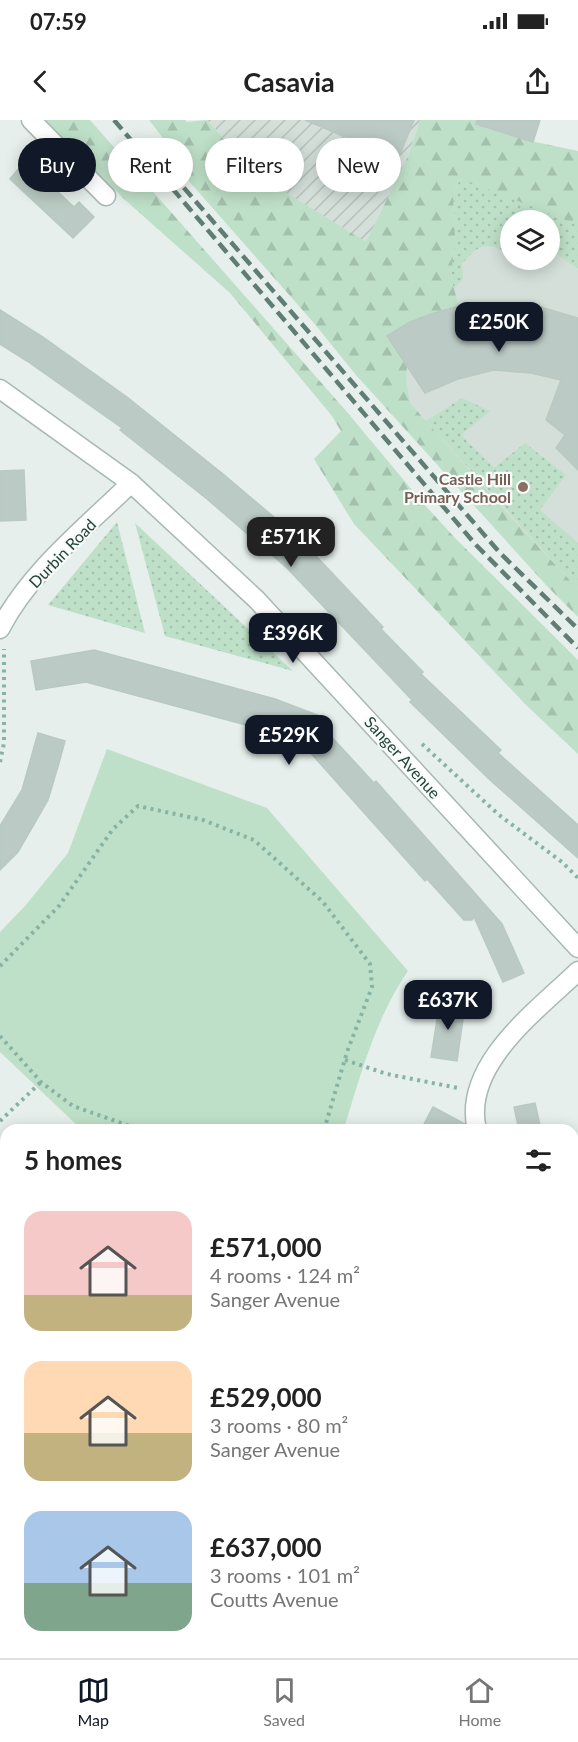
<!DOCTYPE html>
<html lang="en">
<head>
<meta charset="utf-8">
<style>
	body { margin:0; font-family:Lato,sans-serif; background:#f2f2f2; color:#222; height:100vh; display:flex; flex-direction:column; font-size:22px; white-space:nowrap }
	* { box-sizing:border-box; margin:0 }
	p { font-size:20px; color:#767676 }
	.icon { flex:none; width:33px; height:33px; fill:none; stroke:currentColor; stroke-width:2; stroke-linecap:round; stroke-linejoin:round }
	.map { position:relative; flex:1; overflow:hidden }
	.panel { position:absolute; left:0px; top:1004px; width:579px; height:536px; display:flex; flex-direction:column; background:#fff; border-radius:18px 18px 0 0; box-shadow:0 3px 15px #0003 }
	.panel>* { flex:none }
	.hud { position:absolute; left:18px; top:18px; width:543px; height:54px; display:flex; gap:12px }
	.buttons { position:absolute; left:500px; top:90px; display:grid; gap:12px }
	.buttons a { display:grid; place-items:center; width:60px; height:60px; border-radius:50%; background:#fff; box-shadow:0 3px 15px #0003; font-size:30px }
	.price { position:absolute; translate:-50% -51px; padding:0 14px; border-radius:12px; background:#111827; color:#fff; font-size:20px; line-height:39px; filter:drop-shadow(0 2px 3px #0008) }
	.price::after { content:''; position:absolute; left:50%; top:36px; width:18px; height:14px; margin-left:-9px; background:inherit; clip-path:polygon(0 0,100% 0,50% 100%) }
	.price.current { background:#222; color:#fff }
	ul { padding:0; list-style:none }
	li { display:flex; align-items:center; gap:18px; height:150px; padding:0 24px }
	li span { display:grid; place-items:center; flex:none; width:168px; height:120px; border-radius:18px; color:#555 }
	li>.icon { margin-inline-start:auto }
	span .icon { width:72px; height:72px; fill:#fffc; stroke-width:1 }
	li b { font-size:26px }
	h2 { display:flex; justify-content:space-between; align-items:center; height:72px; padding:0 24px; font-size:26px }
	.tag { padding:0 21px; border-radius:27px; background:#fff; box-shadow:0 3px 15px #0003; font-size:21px; line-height:54px }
	.tag.current { background:#111827; color:#fff }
	.status { display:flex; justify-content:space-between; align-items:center; height:42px; padding:0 30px; background:#fff; direction:ltr }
	.status svg { height:16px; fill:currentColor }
	header { display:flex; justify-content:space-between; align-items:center; height:78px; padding:0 24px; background:#fff; font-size:27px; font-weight:700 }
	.tab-bar { display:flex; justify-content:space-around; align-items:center; height:84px; border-top:2px solid #e0e0e0; background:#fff; font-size:16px; color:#767676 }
	.tab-bar a { display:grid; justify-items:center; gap:3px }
	.tab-bar .current { color:#111827 }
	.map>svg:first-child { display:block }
	.built { fill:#d4dfda; fill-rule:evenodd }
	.industrial { fill:url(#industrial-furrows) }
	.grass { fill:url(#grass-dots) }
	.forest { fill:url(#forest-firs) }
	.park { fill:#bfe0c8 }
	.building { fill:#bbcac4; stroke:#b8c9c2; stroke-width:1.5 }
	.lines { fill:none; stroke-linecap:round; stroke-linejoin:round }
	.minor-casing { stroke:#a8b8b2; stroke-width:21 }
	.path { stroke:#86b3a5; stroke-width:4; stroke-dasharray:3 4.5; stroke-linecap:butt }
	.minor { stroke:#fff; stroke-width:18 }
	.rail { stroke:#5f7d75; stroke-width:4.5; stroke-dasharray:12 6; stroke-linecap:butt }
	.education-dot { fill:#8d6e63; stroke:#f7fbf9; stroke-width:2 }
	.labels { text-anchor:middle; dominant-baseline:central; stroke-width:4.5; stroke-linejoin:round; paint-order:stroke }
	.education-label { font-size:16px; font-weight:bold; fill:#785e54; stroke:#f7fbf9; text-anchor:end }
	.street-label { font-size:16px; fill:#24423a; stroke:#f7fbf9 }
</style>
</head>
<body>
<div class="status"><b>07:59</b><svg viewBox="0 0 49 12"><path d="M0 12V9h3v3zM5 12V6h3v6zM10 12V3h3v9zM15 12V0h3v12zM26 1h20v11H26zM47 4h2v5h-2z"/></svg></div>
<header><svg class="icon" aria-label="back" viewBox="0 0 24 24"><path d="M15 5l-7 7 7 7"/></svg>Casavia<svg class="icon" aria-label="share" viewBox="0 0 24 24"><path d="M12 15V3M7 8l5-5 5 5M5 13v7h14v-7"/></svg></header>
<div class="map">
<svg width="578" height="1538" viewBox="0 0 578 1538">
	<defs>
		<pattern id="industrial-furrows" width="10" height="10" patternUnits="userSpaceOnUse" patternTransform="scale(1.5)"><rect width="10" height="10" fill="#d4dfda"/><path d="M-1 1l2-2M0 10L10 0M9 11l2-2" fill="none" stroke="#b6c1bc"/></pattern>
		<pattern id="grass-dots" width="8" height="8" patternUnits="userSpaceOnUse" patternTransform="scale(1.5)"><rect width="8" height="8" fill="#bfe0c8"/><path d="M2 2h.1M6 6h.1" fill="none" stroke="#a4c1ad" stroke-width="1.8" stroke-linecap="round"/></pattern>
		<pattern id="forest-firs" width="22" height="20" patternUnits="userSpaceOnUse" patternTransform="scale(1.5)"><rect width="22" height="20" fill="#bfe0c8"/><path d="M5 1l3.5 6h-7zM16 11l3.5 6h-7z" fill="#a4c1ad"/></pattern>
	</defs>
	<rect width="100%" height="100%" fill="#e6efeb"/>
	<!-- built -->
	<path class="built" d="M408 36 578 105V480L356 255ZM510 100H549V140H510Z"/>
	<!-- industrial -->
	<polygon class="industrial" points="207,0 420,0 408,36 366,123 256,54"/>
	<!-- grass -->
	<g class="grass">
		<path d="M461 57 578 104V149L549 129V100H510V135C488 121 479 123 462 144L463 159 454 168 451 159 455 116 453 75Z"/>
		<polygon points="462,278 490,291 461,315 494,348 525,323 566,355 540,390 578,423 578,469 426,301"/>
		<polygon points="117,402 145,513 48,485"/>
		<polygon points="135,403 293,551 165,516"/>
	</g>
	<!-- forest -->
	<g class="forest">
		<polygon points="45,0 90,0 347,292 422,382 456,419 578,540 578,634 526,585 354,404 314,339 341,311 332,296 230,173 124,79"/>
		<path d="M149 0H185L187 2 207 0 256 54 366 122 408 36 420 0H477L476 4 526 20 578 31V105L460 58 453 75 455 116 451 159 459 186C433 193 410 202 387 216L407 247 406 259 410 283 509 395 578 469V497L546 465 356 255 313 202 180 51 181 41Z"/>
	</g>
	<!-- park -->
	<path class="park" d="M107 629 267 688 408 851C376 897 360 956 344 1009H81L0 932V812L25 786 68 733Z"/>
	<!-- building -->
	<g class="building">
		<polygon points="305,0 414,0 398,39"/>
		<polygon points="477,0 540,0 533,22 476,4"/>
		<polygon points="31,34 44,48 39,54 74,87 79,82 94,97 73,118 10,59"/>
		<polygon points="485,183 509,183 537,186 578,198 578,350 556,328 565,315 546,300 561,260 531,253 494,250 458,259 425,273 387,216 408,203 431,194 459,186"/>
		<polygon points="0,190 43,217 127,277 223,354 301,420 383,507 381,509 423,552 421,554 501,630 498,633 578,705 578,738 489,659 410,582 412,580 287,448 207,379 120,310 122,308 27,241 0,224"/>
		<polygon points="24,350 26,400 0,401 0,351"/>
		<polygon points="94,530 275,579 317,595 315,599 374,663 376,661 502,804 524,853 503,862 474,797 472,800 464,800 427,759 425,761 300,621 251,603 250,606 86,562 36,570 31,541"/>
		<polygon points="38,613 65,621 59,643 48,680 18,732 0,750 0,706 22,670"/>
		<polygon points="440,881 465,885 457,941 431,937"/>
		<polygon points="535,983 541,1010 519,1010 514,987"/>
		<polygon points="433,987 465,1004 466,1010 421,1010"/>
	</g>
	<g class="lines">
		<!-- minor casing -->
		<g class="minor-casing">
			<g id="minor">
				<polyline points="31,0 106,76"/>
				<polyline points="0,269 131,363 257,480 578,828"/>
				<path d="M0 509C30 451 85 408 131 363"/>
				<path d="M477 1010C461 945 538 890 578 851"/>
				<polyline points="0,1125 6,1134"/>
				<polyline points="573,1224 578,1225"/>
				<polyline points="0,1275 6,1242"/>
				<polyline points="438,1538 438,1533"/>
			</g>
		</g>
		<!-- path -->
		<g class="path">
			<polyline points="422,624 499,695 562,742 578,758"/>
			<polyline points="0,642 4,623 4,529"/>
			<polyline points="0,846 59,786 113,709 138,686 203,700 254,720 323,782 370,844 372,867 347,932 324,1010"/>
			<polyline points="0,916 41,962 73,986 141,1010"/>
			<polyline points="345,940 387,954 458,968"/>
			<polyline points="0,1001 41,962"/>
			<polyline points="0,1068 6,1077"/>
			<polyline points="0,1366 6,1358"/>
		</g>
		<!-- minor -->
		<use href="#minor" class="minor"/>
		<!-- rail -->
		<g class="rail">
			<polyline points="114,0 476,425 578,528"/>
			<polyline points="172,54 500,433 578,509"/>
		</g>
	</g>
	<!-- markers -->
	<circle class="education-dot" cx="523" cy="367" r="6"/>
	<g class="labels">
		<!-- education labels -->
		<g class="education-label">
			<text x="511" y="358">Castle Hill<tspan x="511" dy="18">Primary School</tspan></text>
		</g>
		<!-- street labels -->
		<g class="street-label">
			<text transform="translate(62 433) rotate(-46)">Durbin Road</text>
			<text transform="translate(403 637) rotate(48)">Sanger Avenue</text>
		</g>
	</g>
</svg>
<div class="buttons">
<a><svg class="icon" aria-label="layers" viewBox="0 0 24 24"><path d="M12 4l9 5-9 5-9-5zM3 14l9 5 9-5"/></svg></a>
</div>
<b class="price" style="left:499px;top:233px">£250K</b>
<b class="price current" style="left:291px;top:448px">£571K</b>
<b class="price" style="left:293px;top:544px">£396K</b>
<b class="price" style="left:289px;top:646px">£529K</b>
<b class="price" style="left:448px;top:911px">£637K</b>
<div class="hud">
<a class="tag current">Buy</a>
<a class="tag">Rent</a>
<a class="tag">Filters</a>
<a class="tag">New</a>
</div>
<section class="panel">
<h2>5 homes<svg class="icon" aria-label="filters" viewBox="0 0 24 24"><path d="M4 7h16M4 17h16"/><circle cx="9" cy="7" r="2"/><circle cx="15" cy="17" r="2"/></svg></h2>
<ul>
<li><span style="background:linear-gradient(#f6c9c9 70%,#c2b280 0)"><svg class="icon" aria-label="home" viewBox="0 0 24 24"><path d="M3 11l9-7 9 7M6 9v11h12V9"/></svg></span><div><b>£571,000</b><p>4 rooms · 124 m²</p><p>Sanger Avenue</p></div></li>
<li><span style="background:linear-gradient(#ffd9b3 60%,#c2b280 0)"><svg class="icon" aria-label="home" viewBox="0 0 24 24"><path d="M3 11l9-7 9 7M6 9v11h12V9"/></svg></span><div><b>£529,000</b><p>3 rooms · 80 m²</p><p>Sanger Avenue</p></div></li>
<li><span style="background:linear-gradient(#a9c7e8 60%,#7fa58c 0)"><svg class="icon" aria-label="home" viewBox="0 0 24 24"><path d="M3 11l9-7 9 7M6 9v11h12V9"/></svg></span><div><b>£637,000</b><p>3 rooms · 101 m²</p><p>Coutts Avenue</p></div></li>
</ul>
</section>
</div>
<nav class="tab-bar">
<a class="current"><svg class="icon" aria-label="map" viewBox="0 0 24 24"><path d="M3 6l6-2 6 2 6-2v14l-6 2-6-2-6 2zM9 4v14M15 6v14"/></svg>Map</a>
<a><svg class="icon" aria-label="saved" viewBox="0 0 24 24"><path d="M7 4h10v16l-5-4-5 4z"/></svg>Saved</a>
<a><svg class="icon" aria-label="home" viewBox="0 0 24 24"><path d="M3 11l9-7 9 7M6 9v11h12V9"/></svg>Home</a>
</nav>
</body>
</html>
